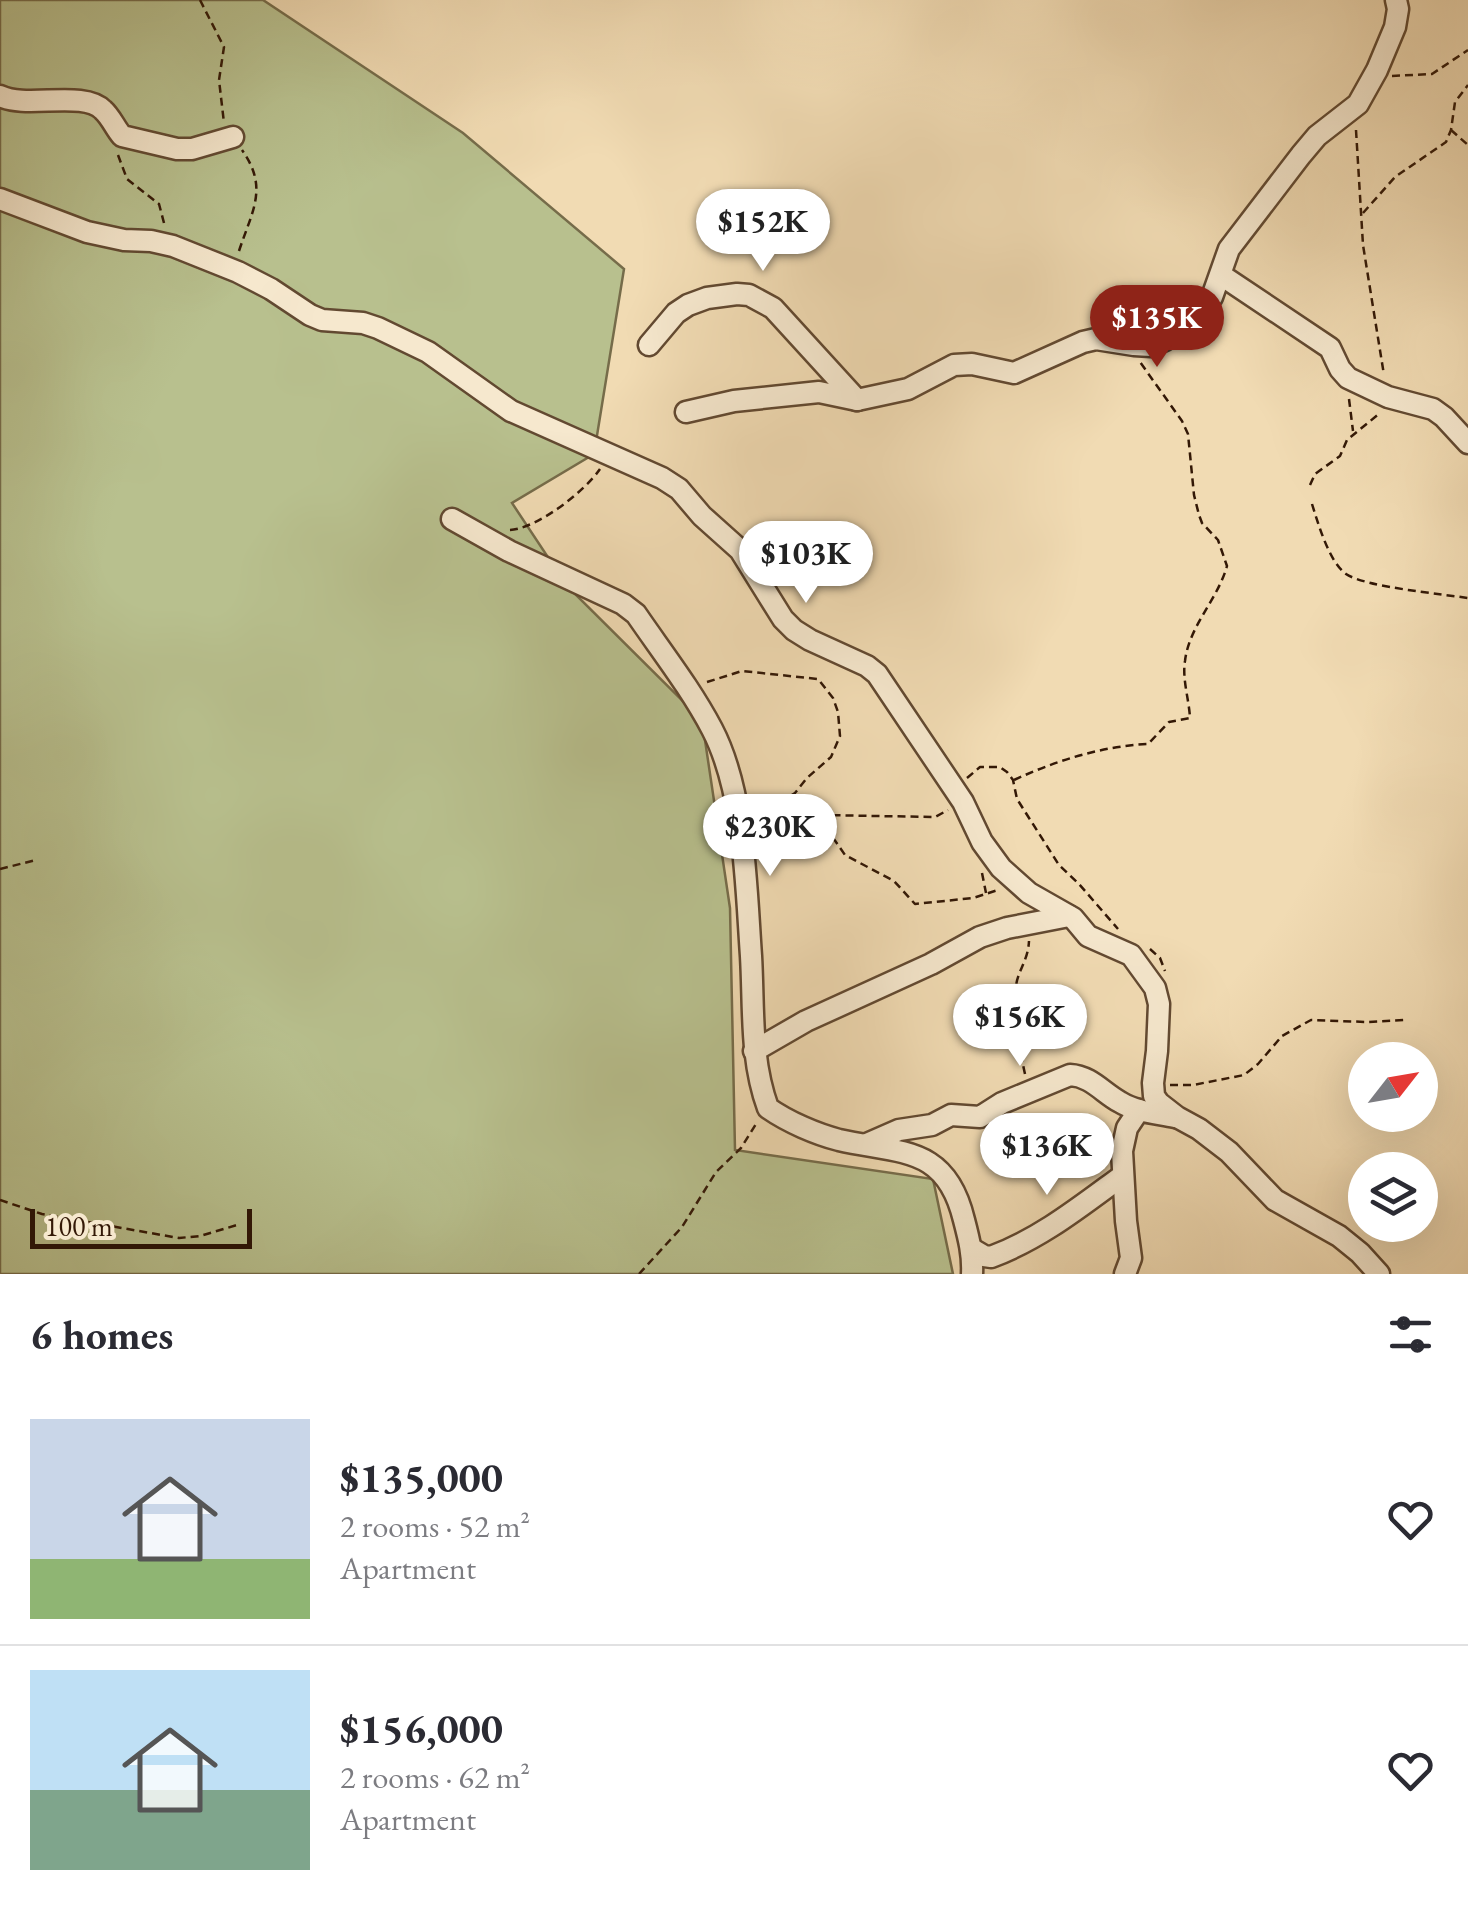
<!DOCTYPE html>
<html lang="en">
<head>
<meta charset="utf-8">
<style>
	body { margin:0; font-family:"EB Garamond",serif; background:#f2f2f3; color:#2b2b33; height:100vh; display:flex; flex-direction:column; font-size:38px; white-space:nowrap }
	* { box-sizing:border-box; margin:0 }
	p { font-size:32px; color:#7c7c81 }
	.icon { flex:none; width:55px; height:55px; fill:none; stroke:currentColor; stroke-width:2; stroke-linecap:round; stroke-linejoin:round }
	.map { position:relative; height:1274px; overflow:hidden }
	.details { display:flex; flex-direction:column; background:#fff; flex:1 }
	.details>* { flex:none }
	.needle { width:65px; rotate:59deg }
	.tools { position:absolute; left:1348px; top:1042px; display:grid; gap:20px }
	.tools a { display:grid; place-items:center; width:90px; height:90px; border-radius:50%; background:#fff; box-shadow:0 10px 40px #0002; font-size:50px }
	.scale { position:absolute; left:30px; bottom:25px; width:222px; box-sizing:border-box; padding-left:10px; border:5px solid #331806; border-top:0; font-size:28px; line-height:35px; white-space:nowrap; color:#331806; -webkit-text-stroke:8px #f6e8ce; paint-order:stroke }
	.price { position:absolute; translate:-50% -85px; padding:0 22px; border-radius:35px; background:#fff; color:#222; font-size:32px; line-height:65px; filter:drop-shadow(0 2px 5px #0008) }
	.price::after { content:''; position:absolute; left:50%; top:60px; width:30px; height:22px; margin-left:-15px; background:inherit; clip-path:polygon(0 0,100% 0,50% 100%) }
	.price.active { background:#8f2418; color:#fff }
	ul { padding:0; list-style:none }
	li { display:flex; align-items:center; gap:30px; height:250px; padding:0 30px }
	li+li { border-top:2px solid #e1e1e2 }
	li span { display:grid; place-items:center; flex:none; width:280px; height:200px; border-radius:0px; color:#555 }
	li>.icon { margin-inline-start:auto }
	span .icon { width:120px; height:120px; fill:#fffc; stroke-width:1 }
	li b { font-size:42px }
	h2 { display:flex; justify-content:space-between; align-items:center; height:120px; padding:0 30px; font-size:42px }
	.map>svg:first-child { display:block }
	.grass { fill:#b8c08e; stroke:#766c4a; stroke-width:2.5 }
	.lines { fill:none; stroke-linecap:round; stroke-linejoin:round }
	.minor-casing { stroke:#624931; stroke-width:25 }
	.path { stroke:#331806; stroke-width:2.5; stroke-dasharray:8 5; stroke-linecap:butt }
	.minor { stroke:#f6e8ce; stroke-width:20 }
</style>
</head>
<body>
<div class="map">
<svg width="1468" height="1274" viewBox="0 0 1468 1274">
	<rect width="100%" height="100%" fill="#f1dbb3"/>
	<filter id="stains"><feTurbulence type="fractalNoise" baseFrequency=".002" numOctaves="4"/><feColorMatrix values="0 0 0 0 .2 0 0 0 0 .09 0 0 0 0 .02 0 0 0 .5 -.17"/></filter>
	<radialGradient id="worn" r=".72"><stop offset=".6" stop-color="#630" stop-opacity="0"/><stop offset="1" stop-color="#630" stop-opacity=".3"/></radialGradient>
	<!-- grass -->
	<polygon class="grass" points="0,0 263,0 463,133 624,269 594,454 512,503 567,586 702,720 730,908 735,1150 933,1179 953,1274 0,1274"/>
	<g class="lines">
		<!-- minor casing -->
		<g class="minor-casing">
			<g id="minor">
				<path d="M0 96C26 109 84 90 103 110 111 117 115 128 122 136L177 149H192L233 137"/>
				<polyline points="0,199 87,232 124,240 151,241 173,246 238,272 271,289 310,315 322,320 363,323 378,328 428,352 511,411 662,478 679,489 702,516 740,550 783,619 794,630 810,640 867,666 877,674 963,802 982,842 1001,868 1029,893 1073,918 1088,936 1131,955 1155,988 1159,1004 1157,1051 1153,1083 1154,1096 1159,1103 1177,1117 1199,1129 1229,1152 1275,1200 1339,1236 1360,1253 1379,1274"/>
				<polyline points="1221,275 1330,348 1340,369 1348,378 1388,397 1433,409 1444,417 1468,443"/>
				<polyline points="649,345 676,313 688,305 707,298 737,294 749,295 773,308 857,400"/>
				<polyline points="686,412 734,401 819,392 857,400 908,389 954,365 972,364 1014,373 1083,342 1096,339 1134,345 1151,346 1165,340 1212,297 1229,249 1301,155 1317,136 1358,104 1377,70 1395,27 1398,9 1396,0"/>
				<path d="M452 519 509 551 623 604 636 614C662 652 691 689 712 729 745 792 746 886 751 956 754 1008 750 1059 768 1108 788 1122 816 1134 839 1140 901 1154 946 1145 964 1220 969 1239 973 1255 972 1274"/>
				<polyline points="754,1051 806,1021 931,964 980,937 1007,928 1069,916"/>
				<path d="M867 1144 899 1130 932 1125 951 1115 980 1117 1002 1103 1070 1075C1091 1076 1103 1093 1120 1102 1136 1112 1156 1113 1175 1117"/>
				<path d="M972 1249 984 1256 991 1257C1040 1239 1081 1206 1122 1176"/>
				<polyline points="1125,1274 1131,1258 1126,1221 1122,1151 1127,1128 1139,1110"/>
			</g>
		</g>
		<!-- path -->
		<g class="path">
			<polyline points="200,0 224,47 219,80 224,123"/>
			<polyline points="1392,76 1432,74 1468,50"/>
			<polyline points="1356,130 1363,245 1384,375"/>
			<polyline points="1451,130 1468,145"/>
			<polyline points="118,155 127,179 159,204 164,223"/>
			<polyline points="1363,213 1395,177 1446,142 1451,130 1455,102 1468,85"/>
			<path d="M239 251C252 211 269 188 242 150"/>
			<polyline points="1349,399 1353,431"/>
			<polyline points="1310,485 1315,474 1340,456 1347,440 1380,413"/>
			<path d="M1312 504C1318 523 1329 562 1346 574 1365 587 1442 594 1468 598"/>
			<path d="M510 530C538 528 584 492 600 469"/>
			<polyline points="707,682 742,671 818,679 833,698 838,712 840,736 831,757 807,778 795,793 773,807 763,829 761,844"/>
			<polyline points="967,778 980,767 1000,767 1007,772 1013,780 1017,799 1059,865 1079,884 1118,929"/>
			<path d="M1014 780C1055 761 1102 746 1148 744L1169 722 1190 718C1189 699 1182 679 1185 661 1189 626 1218 599 1227 566L1218 540 1202 523 1199 515 1194 495 1188 434 1182 421 1140 362"/>
			<polyline points="818,816 845,855 894,881 915,904 973,898 998,890"/>
			<polyline points="769,824 798,823 819,815 935,817 948,810"/>
			<polyline points="0,869 36,860"/>
			<polyline points="982,873 986,893"/>
			<polyline points="1150,949 1160,958 1165,971"/>
			<path d="M1025 1074C1020 1053 1014 1008 1016 986 1018 970 1028 961 1029 941"/>
			<polyline points="1170,1085 1193,1085 1244,1075 1258,1064 1282,1036 1311,1020 1367,1022 1404,1020"/>
			<polyline points="0,1200 42,1214 179,1238 200,1236 237,1225"/>
			<polyline points="639,1274 682,1227 716,1172 741,1148 756,1124"/>
		</g>
		<!-- minor -->
		<use href="#minor" class="minor"/>
	</g>
	<rect width="100%" height="100%" filter="url(#stains)"/>
	<rect width="100%" height="100%" fill="url(#worn)"/>
</svg>
<div class="tools">
<a><svg class="needle" viewBox="-14 -14 28 28"><path d="M0-13l5 13h-10z" fill="#e53935"/><path d="M0 13l5-13h-10z" fill="#7c7c81"/></svg></a>
<a><svg class="icon" aria-label="layers" viewBox="0 0 24 24"><path d="M12 4l9 5-9 5-9-5zM3 14l9 5 9-5"/></svg></a>
</div>
<div class="scale">100 m</div>
<b class="price" style="left:763px;top:274px">$152K</b>
<b class="price active" style="left:1157px;top:370px">$135K</b>
<b class="price" style="left:806px;top:606px">$103K</b>
<b class="price" style="left:770px;top:879px">$230K</b>
<b class="price" style="left:1020px;top:1069px">$156K</b>
<b class="price" style="left:1047px;top:1198px">$136K</b>
</div>
<section class="details">
<h2>6 homes<svg class="icon" aria-label="filters" viewBox="0 0 24 24"><path d="M4 7h16M4 17h16"/><circle cx="9" cy="7" r="2"/><circle cx="15" cy="17" r="2"/></svg></h2>
<ul>
<li><span style="background:linear-gradient(#c9d6e8 70%,#8fb573 0)"><svg class="icon" aria-label="home" viewBox="0 0 24 24"><path d="M3 11l9-7 9 7M6 9v11h12V9"/></svg></span><div><b>$135,000</b><p>2 rooms · 52 m²</p><p>Apartment</p></div><svg class="icon" aria-label="heart" viewBox="0 0 24 24"><path d="M12 20l-8-8c-3-5 5-10 8-4 3-6 11-1 8 4z"/></svg></li>
<li><span style="background:linear-gradient(#bfe0f5 60%,#7fa58c 0)"><svg class="icon" aria-label="home" viewBox="0 0 24 24"><path d="M3 11l9-7 9 7M6 9v11h12V9"/></svg></span><div><b>$156,000</b><p>2 rooms · 62 m²</p><p>Apartment</p></div><svg class="icon" aria-label="heart" viewBox="0 0 24 24"><path d="M12 20l-8-8c-3-5 5-10 8-4 3-6 11-1 8 4z"/></svg></li>
</ul>
</section>
</body>
</html>
